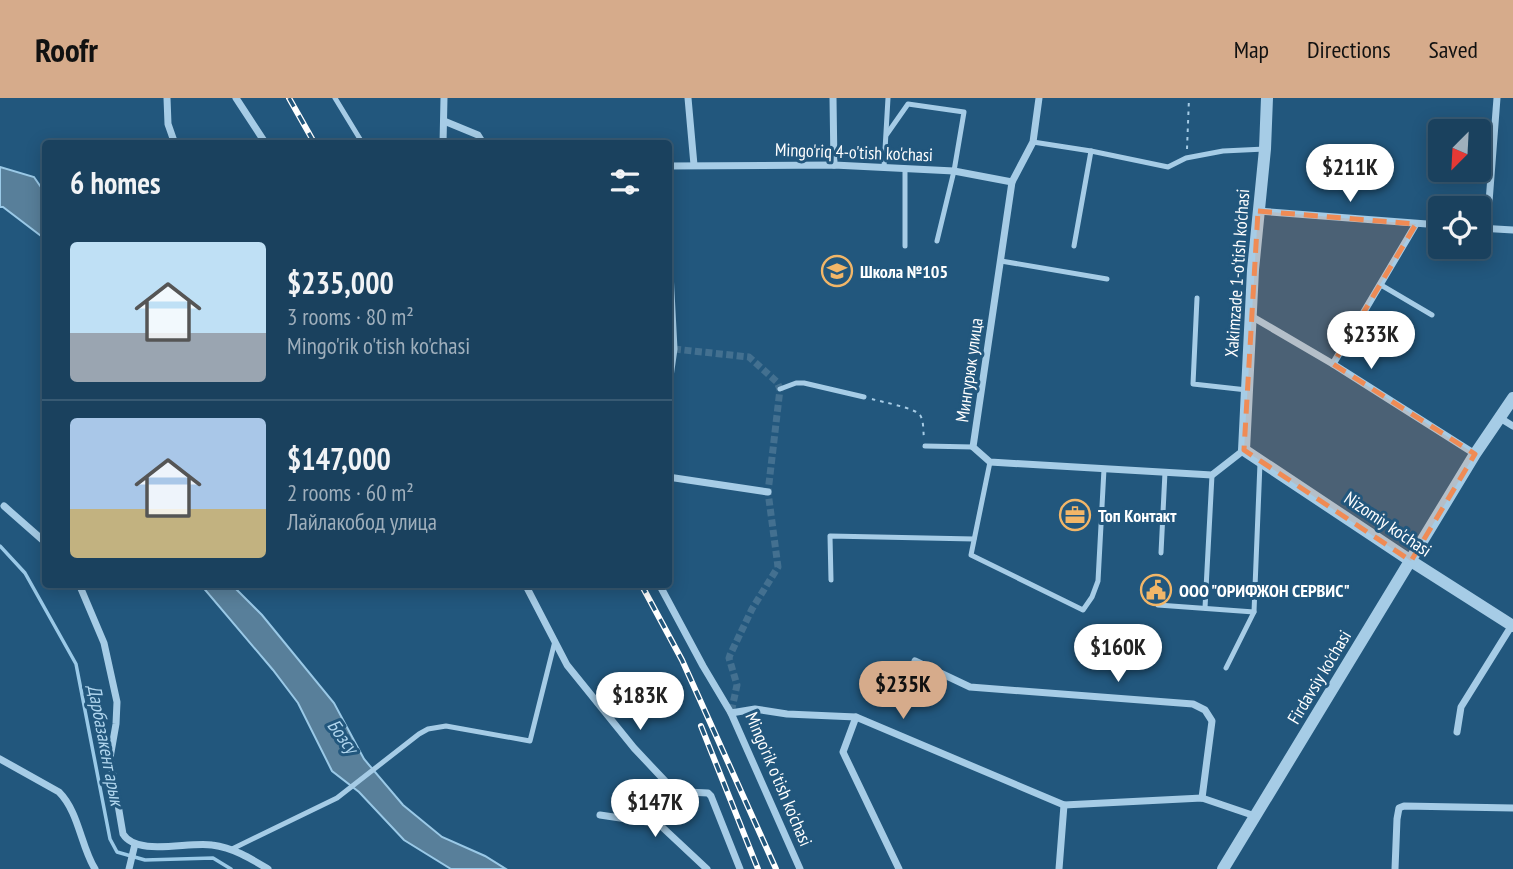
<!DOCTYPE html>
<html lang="en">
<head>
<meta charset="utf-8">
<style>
	body { margin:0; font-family:"PT Sans Narrow",sans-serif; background:#274c67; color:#f1f3f6; height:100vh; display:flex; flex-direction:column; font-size:26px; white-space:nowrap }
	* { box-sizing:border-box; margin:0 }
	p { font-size:23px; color:#9fafbc }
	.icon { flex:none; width:38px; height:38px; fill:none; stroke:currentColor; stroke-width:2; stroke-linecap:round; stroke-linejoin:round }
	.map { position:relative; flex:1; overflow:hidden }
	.panel { position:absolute; left:42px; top:42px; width:630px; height:448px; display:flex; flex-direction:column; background:#1a415e; border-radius:7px; box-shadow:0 4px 18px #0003,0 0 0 2px #385a73 }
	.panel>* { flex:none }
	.needle { width:46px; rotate:204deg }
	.tools { position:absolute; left:1428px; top:21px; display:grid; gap:14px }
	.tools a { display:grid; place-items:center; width:63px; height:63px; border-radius:7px; background:#1a415e; box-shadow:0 4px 18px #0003,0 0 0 2px #385a73; font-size:35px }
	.price { position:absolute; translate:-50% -60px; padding:0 16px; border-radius:24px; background:#fff; color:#222; font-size:23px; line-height:46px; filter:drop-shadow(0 2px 4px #0008) }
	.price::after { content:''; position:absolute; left:50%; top:42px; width:21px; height:16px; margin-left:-10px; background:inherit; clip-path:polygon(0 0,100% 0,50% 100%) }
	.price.active { background:#d6ab8b; color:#111 }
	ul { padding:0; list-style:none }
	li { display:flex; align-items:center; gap:21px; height:175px; padding:0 28px }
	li+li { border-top:2px solid #385a73 }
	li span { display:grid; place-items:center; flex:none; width:196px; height:140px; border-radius:7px; color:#555 }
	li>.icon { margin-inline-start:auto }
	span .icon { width:84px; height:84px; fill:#fffc; stroke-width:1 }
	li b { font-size:30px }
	h2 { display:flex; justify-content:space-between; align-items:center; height:84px; padding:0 28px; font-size:30px }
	header { display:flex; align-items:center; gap:42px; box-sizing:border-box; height:98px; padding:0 35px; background:#d6ab8b; color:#111 }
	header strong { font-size:33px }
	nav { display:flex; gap:38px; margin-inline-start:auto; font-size:24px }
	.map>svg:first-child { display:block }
	.water { fill:#587f9a; stroke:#9ac9e7; stroke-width:2 }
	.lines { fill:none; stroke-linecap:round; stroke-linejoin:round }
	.stream { stroke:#9ac9e7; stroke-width:3.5 }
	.minor-tunnel { stroke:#437090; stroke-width:7; stroke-dasharray:7 3.5; stroke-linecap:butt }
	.path { stroke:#a6cce6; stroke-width:2; stroke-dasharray:3.5 5; stroke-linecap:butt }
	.service { stroke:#a6cce6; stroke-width:5 }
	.minor { stroke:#a6cce6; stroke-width:7 }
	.tertiary { stroke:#a6cce6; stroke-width:12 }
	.rail-casing { stroke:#fff; stroke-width:6 }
	.rail { stroke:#22577d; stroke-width:3.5; stroke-dasharray:10; stroke-linecap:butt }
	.marked { fill:#ef8b55; fill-opacity:0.2; stroke:#ef8b55; stroke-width:5; stroke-dasharray:14 9; stroke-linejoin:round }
	.labels { text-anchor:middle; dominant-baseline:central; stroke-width:6; stroke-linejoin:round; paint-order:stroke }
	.street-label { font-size:18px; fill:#fff; stroke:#22577d }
	.poi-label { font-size:18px; font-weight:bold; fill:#fff; stroke:#22577d; text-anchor:start }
	.water-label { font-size:19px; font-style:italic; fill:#b1d6ee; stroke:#22577d }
</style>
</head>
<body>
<header>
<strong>Roofr</strong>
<nav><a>Map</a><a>Directions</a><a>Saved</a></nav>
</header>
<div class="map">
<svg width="1513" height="771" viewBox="0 0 1513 771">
	<rect width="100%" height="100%" fill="#22577d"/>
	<!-- water -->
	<g class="water">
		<polygon points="0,69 34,79 45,95 45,141 3,109 0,109"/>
		<polygon points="201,487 232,487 262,517 334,605 364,661 403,707 442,739 485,758 506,771 451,771 404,742 359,694 332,673 298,605 273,572"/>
	</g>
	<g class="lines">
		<!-- stream -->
		<polyline class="stream" points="0,448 25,475 76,566 110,741 117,754 145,762 213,760 231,771"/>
		<!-- minor-tunnel -->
		<polyline class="minor-tunnel" points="674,251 749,259 777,284 780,291 768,394 778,469 752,511 730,557 729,560 737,587 731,615"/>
		<!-- path -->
		<g class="path">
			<polyline points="1187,51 1189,0"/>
			<path d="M872 301C882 304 915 310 920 317 924 323 923 333 924 340"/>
		</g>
		<!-- service -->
		<g class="service">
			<polyline points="335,0 363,46"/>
			<polyline points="887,36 908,6 964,14 954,73 937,143"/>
			<polyline points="1033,44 1091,53 1168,69 1186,60 1223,53 1265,51"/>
			<polyline points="884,69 888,0"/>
			<polyline points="905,148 905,71"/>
			<polyline points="1074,148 1091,53"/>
			<polyline points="1001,163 1107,181"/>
			<polyline points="1381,187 1432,217"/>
			<polyline points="1197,200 1193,286 1247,292"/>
			<polyline points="780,291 796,285 804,285 864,299"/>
			<polyline points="925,348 973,349"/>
			<polyline points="990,364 971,457 1083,512 1092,499 1098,483 1104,371"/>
			<polyline points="1161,455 1165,374"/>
			<polyline points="831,482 830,438 974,441"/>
			<polyline points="1158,507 1254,514"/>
			<polyline points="1205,510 1212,377"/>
			<polyline points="1226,570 1254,514 1260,365"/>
			<polyline points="232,751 337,700 419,636 428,631 446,628 530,643 555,543"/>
		</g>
		<!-- minor -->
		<g class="minor">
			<polyline points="167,0 168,26 175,46"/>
			<polyline points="236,0 266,46"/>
			<polyline points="688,0 694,67"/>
			<polyline points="833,0 834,67"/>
			<polyline points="1039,0 1033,44 1012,84 973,349 990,364 1212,377 1244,352"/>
			<polyline points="444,23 478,37 483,45"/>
			<polyline points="443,46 444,0"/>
			<polyline points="470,46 489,46"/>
			<polyline points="668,68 834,67 954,73 1012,84"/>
			<polyline points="1258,113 1440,127"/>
			<polyline points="1479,130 1513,132"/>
			<polyline points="1487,130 1497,0"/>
			<polyline points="668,136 674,251 668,293"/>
			<polyline points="1251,218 1333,266 1475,356"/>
			<polyline points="1333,266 1416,126"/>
			<polyline points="1500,320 1513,328"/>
			<polyline points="668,379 768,394"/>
			<polyline points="4,408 46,445"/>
			<path d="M79 486 104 545 117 604 116 626 110 660 123 736C137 759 189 743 212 747 234 750 250 760 268 771"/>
			<polyline points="525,486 567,567 634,650 666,684 675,690 687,694 708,695 711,698 740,771"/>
			<polyline points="659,486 703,568 731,615"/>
			<polyline points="915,563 970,589 1193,606 1205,612 1212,623 1202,700"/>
			<polyline points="856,619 843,654 899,771"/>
			<polyline points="1457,634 1461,609 1512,527"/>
			<path d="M0 661 59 694C79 714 81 749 95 771"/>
			<polyline points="600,717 654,725 661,728 707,771"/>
			<polyline points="129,771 135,746"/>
			<polyline points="800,771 731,615 755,611 787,616 856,619 1064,707 1202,700 1255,718"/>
			<polyline points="1059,771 1064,707"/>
			<polyline points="1395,771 1397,721 1399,710 1404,708 1513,710"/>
		</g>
		<!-- tertiary -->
		<g class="tertiary">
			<polyline points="1267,0 1265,51 1253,172 1244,352 1411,463 1513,528"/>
			<polyline points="1223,771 1475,356 1513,300"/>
		</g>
		<!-- rail casing -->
		<g class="rail-casing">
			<g id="rail">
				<polyline points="289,0 315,46"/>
				<polyline points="641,486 682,562 776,771"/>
				<polyline points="701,628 758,771"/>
			</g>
		</g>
		<!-- rail -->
		<use href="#rail" class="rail"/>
	</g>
	<!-- marked area -->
	<path class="marked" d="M1258 113 1416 126 1333 266 1475 356 1411 463 1244 352Z"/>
	<!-- icons -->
	<defs>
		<g id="school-ring" transform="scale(1.575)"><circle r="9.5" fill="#22577d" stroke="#f2b668" stroke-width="1.5"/><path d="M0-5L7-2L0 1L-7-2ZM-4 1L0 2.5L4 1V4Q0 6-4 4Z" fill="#f2b668"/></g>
		<g id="office-ring" transform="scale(1.575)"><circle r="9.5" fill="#22577d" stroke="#f2b668" stroke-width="1.5"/><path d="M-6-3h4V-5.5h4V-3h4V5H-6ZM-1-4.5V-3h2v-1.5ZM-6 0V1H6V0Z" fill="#f2b668"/></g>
		<g id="civic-ring" transform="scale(1.575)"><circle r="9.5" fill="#22577d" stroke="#f2b668" stroke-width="1.5"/><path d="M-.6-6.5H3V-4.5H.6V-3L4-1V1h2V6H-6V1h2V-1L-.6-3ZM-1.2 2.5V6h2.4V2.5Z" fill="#f2b668"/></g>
	</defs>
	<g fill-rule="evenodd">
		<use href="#school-ring" x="837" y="173"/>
		<use href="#office-ring" x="1075" y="417"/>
		<use href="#civic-ring" x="1156" y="492"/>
	</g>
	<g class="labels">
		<!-- street labels -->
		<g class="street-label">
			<text transform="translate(854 54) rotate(2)">Mingo'riq 4-o'tish ko'chasi</text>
			<text transform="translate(1237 175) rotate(-86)">Xakimzade 1-o'tish ko'chasi</text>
			<text transform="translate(969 272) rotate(-82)">Мингурюк улица</text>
			<text transform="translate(1388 426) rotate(34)">Nizomiy ko'chasi</text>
			<text transform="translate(1319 579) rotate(-59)">Firdavsiy ko'chasi</text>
			<text transform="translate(779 681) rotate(67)">Mingo'rik o'tish ko'chasi</text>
		</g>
		<!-- poi labels -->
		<g class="poi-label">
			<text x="860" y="173">Школа №105</text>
			<text x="1098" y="417">Топ Контакт</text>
			<text x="1179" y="492">ООО "ОРИФЖОН СЕРВИС"</text>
		</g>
		<!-- water labels -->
		<g class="water-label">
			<text transform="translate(343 638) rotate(54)">Бозсу</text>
			<text transform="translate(106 647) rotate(79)">Дарбазакент арык</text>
		</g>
	</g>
</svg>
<div class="tools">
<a><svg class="needle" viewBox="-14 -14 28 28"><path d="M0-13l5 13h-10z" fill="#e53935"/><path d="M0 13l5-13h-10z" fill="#9fafbc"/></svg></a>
<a><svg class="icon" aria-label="locate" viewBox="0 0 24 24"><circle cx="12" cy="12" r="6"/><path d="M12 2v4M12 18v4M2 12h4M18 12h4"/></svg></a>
</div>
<b class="price" style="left:1350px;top:106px">$211K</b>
<b class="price" style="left:1371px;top:273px">$233K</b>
<b class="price" style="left:1118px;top:586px">$160K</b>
<b class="price active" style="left:903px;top:623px">$235K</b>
<b class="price" style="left:640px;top:634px">$183K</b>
<b class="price" style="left:655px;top:741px">$147K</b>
<section class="panel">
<h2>6 homes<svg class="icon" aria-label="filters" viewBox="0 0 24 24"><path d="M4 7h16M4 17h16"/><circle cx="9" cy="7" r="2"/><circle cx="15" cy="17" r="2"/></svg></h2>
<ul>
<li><span style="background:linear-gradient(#bfe0f5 65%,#9aa5b1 0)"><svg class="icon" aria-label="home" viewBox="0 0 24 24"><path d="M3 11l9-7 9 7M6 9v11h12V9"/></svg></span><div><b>$235,000</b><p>3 rooms · 80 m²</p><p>Mingo'rik o'tish ko'chasi</p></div></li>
<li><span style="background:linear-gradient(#a9c7e8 65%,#c2b280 0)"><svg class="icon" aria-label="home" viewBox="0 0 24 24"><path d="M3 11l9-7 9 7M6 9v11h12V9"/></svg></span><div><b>$147,000</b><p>2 rooms · 60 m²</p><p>Лайлакобод улица</p></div></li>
</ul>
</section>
</div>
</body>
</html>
